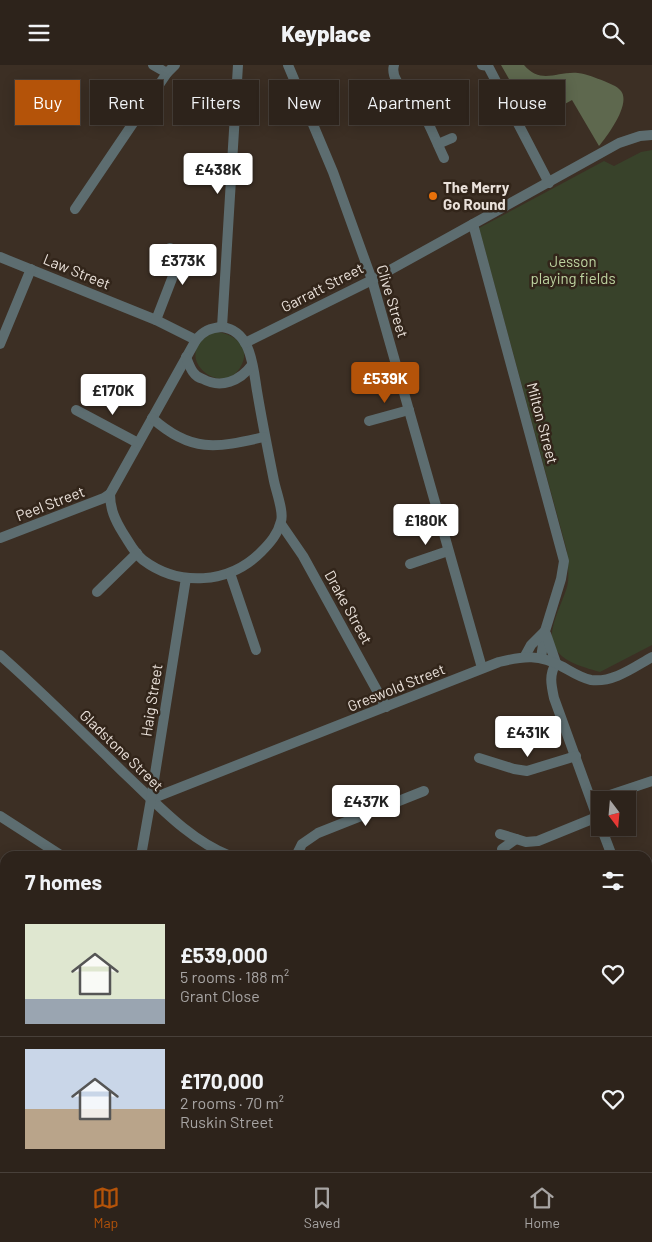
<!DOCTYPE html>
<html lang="en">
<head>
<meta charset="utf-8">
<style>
	body { margin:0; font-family:Barlow,sans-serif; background:#352b24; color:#f1f3f6; height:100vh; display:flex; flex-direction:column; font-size:19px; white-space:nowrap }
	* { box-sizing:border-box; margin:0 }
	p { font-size:16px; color:#a7a4a3 }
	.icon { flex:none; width:28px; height:28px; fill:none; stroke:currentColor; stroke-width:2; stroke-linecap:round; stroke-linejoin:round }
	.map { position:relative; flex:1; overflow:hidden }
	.side { position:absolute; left:0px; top:786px; width:652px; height:321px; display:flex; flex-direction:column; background:#2d231b; border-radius:15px 15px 0 0; box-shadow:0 2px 12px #0003,0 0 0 1px #48403a }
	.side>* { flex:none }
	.banner { position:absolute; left:15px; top:15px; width:622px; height:45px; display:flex; gap:10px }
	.needle { width:32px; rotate:164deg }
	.buttons { position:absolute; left:591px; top:726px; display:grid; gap:10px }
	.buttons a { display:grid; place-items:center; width:45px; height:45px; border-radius:0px; background:#2d231b; box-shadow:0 2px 12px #0003,0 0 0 1px #48403a; font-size:25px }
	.price { position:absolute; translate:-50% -42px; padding:0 11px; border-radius:5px; background:#fff; color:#222; font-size:16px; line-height:32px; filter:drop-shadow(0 1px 2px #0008) }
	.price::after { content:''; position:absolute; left:50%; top:30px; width:15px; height:11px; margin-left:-8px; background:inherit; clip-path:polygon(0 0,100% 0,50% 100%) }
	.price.active { background:#b45309; color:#fff }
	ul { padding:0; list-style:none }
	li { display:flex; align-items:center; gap:15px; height:125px; padding:0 25px }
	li+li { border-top:1px solid #48403a }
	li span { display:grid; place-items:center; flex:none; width:140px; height:100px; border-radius:0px; color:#555 }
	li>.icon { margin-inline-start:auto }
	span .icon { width:60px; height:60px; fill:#fffc; stroke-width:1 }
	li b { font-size:21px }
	h2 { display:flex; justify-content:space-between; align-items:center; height:60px; padding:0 25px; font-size:21px }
	.pill { padding:0 18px; border-radius:0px; background:#2d231b; box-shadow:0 2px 12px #0003,0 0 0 1px #48403a; font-size:18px; line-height:45px }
	.pill.active { background:#b45309; color:#fff }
	header { display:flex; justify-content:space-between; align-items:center; height:65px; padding:0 25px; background:#2d231b; font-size:22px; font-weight:800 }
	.menu { display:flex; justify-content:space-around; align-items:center; height:70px; border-top:1px solid #48403a; background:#2d231b; font-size:14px; color:#a7a4a3 }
	.menu a { display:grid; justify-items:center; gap:2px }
	.menu .active { color:#b45309 }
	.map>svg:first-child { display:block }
	.industrial { fill:#413928 }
	.built { fill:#463524 }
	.green { fill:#38422a }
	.forest { fill:#5e684e }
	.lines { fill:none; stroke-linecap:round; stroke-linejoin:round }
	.street { stroke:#5d6d70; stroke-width:10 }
	.secondary { stroke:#758d92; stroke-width:12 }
	.food-dot { fill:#e8710a; stroke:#32251a; stroke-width:2 }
	.labels { text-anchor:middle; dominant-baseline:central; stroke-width:5; stroke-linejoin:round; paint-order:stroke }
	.poi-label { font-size:15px; font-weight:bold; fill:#eae1da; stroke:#32251a; text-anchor:start }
	.park-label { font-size:15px; fill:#bed4a1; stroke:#32251a }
	.street-label { font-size:15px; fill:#eae1da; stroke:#32251a }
</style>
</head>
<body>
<header><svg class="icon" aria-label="menu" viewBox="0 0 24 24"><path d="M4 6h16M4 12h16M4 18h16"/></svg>Keyplace<svg class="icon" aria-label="search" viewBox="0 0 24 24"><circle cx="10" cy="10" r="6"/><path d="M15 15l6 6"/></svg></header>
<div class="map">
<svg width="652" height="1107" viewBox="0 0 652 1107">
	<rect width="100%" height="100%" fill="#3c2f24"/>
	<!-- industrial -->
	<polygon class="industrial" points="652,831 652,1107 447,1107 445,1103 648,1102 648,833"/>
	<!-- built -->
	<polygon class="built" points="0,955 5,957 5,1102 90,1103 92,1107 0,1107"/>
	<!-- green -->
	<g class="green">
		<path d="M652 85V580L600 607C579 601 545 593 553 562 556 548 563 535 567 522 570 511 567 497 567 486L479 163 604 96 614 101 641 87Z"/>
		<path d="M215 267C231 268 251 279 242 299 224 338 165 289 215 267Z"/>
		<polygon points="0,827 5,828 5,957 0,955"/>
	</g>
	<!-- forest -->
	<g class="forest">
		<path d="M501 0H524C541 20 557 6 578 8 587 9 596 13 604 16 610 19 616 20 621 26 631 39 608 70 599 81L572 35 525 61 505 22 506 16 509 14Z"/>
		<polygon points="5,893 5,967 0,965 0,894"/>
		<polygon points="10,1103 100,1103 102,1107 8,1107"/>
	</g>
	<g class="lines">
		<!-- street -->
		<g class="street">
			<polyline points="153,0 167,8"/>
			<polyline points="288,0 333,107 372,215 482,603"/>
			<path d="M394 0C389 18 412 29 420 42 429 58 436 76 444 93"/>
			<polyline points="482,0 488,1 549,118"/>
			<polyline points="438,79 452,73"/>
			<polyline points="75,144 167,8 175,0"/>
			<polyline points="473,159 564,496 561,514 545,566 541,593"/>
			<polyline points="0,192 156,255 196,275"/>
			<polyline points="156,255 173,211 170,183"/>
			<path d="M222 262C252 266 253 303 257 326 262 356 268 386 274 416 276 426 284 447 281 456 278 469 270 478 261 487 229 519 179 522 143 495 134 488 129 477 123 468 115 455 110 444 110 429L196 275C203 266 210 263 222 262Z"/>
			<polyline points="222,262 238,0"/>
			<polyline points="245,278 372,215 619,78 640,71 652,70"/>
			<polyline points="0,279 31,204"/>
			<path d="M186 292C188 297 190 303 193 307 195 310 199 313 203 314 221 324 240 316 252 300"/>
			<polyline points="76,345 138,378"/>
			<path d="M152 353C191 388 216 383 264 372"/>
			<polyline points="369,356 409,345"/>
			<polyline points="281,459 303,491 386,642"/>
			<polyline points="0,473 104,433 110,429"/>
			<polyline points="410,499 448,486"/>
			<polyline points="230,508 256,585"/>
			<polyline points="97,527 137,488"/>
			<polyline points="546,569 556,598"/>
			<path d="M0 590C43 628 84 669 125 709 157 739 189 775 230 791"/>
			<polyline points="525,591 531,580 545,566"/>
			<path d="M556 598C549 610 551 619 554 633L600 760"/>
			<polyline points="479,693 514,704 527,706 576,691"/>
			<path d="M151 734 499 597C524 591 539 589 563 602 572 607 581 613 591 615 613 618 634 602 652 592"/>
			<polyline points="592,736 652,716"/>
			<polyline points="0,751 62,791"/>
			<polyline points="601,762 612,791"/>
			<polyline points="500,769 526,777 538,776 597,752"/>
			<polyline points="502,784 516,774"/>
			<polyline points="141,791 151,734 186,513"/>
			<polyline points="296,791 302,779 318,768 424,726"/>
			<polyline points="312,1102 315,1107"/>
			<polyline points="425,1102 427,1107"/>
			<polyline points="335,1107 343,1102"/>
		</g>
		<!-- secondary -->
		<g class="secondary">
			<polyline points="648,820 652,818"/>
			<polyline points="144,1107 157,1102"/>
		</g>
	</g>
	<!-- markers -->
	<circle class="food-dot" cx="433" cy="131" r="5"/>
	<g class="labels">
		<!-- poi labels -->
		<g class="poi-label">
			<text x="443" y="122">The Merry<tspan x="443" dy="17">Go Round</tspan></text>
		</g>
		<!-- park labels -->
		<g class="park-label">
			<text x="573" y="196">Jesson<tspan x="573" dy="17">playing fields</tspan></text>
		</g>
		<!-- street labels -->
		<g class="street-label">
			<text transform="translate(77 206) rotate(22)">Law Street</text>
			<text transform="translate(322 222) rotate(-27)">Garratt Street</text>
			<text transform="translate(393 236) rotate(73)">Clive Street</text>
			<text transform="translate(543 358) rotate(75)">Milton Street</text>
			<text transform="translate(50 438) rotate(-21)">Peel Street</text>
			<text transform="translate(349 542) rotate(61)">Drake Street</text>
			<text transform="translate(396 622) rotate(-22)">Greswold Street</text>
			<text transform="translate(151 635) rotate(-81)">Haig Street</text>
			<text transform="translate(122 685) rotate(44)">Gladstone Street</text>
		</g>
	</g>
</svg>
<div class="buttons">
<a><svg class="needle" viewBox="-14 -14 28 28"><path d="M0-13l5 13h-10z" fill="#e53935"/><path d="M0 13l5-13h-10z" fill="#a7a4a3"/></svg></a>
</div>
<b class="price" style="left:218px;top:130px">£438K</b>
<b class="price" style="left:183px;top:221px">£373K</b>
<b class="price active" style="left:385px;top:339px">£539K</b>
<b class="price" style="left:113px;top:351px">£170K</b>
<b class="price" style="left:426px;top:481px">£180K</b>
<b class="price" style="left:528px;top:693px">£431K</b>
<b class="price" style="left:366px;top:762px">£437K</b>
<div class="banner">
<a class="pill active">Buy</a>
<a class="pill">Rent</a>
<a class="pill">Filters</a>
<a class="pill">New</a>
<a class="pill">Apartment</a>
<a class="pill">House</a>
</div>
<section class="side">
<h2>7 homes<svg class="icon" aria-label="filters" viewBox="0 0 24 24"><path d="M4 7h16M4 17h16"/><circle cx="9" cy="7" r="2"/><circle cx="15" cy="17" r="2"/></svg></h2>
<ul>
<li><span style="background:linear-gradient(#dfe7d0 75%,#9aa5b1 0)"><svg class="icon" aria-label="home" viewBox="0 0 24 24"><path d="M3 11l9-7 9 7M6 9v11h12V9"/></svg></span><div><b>£539,000</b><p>5 rooms · 188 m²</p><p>Grant Close</p></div><svg class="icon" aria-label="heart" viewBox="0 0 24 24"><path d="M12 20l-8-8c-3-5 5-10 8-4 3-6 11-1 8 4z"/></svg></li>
<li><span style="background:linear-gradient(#c9d6e8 60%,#b9a48a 0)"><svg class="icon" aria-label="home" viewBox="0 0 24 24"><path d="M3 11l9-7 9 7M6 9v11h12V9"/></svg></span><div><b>£170,000</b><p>2 rooms · 70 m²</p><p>Ruskin Street</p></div><svg class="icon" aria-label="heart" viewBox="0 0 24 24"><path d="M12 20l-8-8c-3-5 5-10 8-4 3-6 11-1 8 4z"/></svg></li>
</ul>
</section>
</div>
<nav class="menu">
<a class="active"><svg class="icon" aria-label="map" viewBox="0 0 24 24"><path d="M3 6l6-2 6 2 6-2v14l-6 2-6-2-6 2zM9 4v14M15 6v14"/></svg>Map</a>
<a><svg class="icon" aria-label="saved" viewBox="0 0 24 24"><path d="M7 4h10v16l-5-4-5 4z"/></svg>Saved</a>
<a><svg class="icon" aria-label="home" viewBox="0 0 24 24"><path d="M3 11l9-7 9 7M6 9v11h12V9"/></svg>Home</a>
</nav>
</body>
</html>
